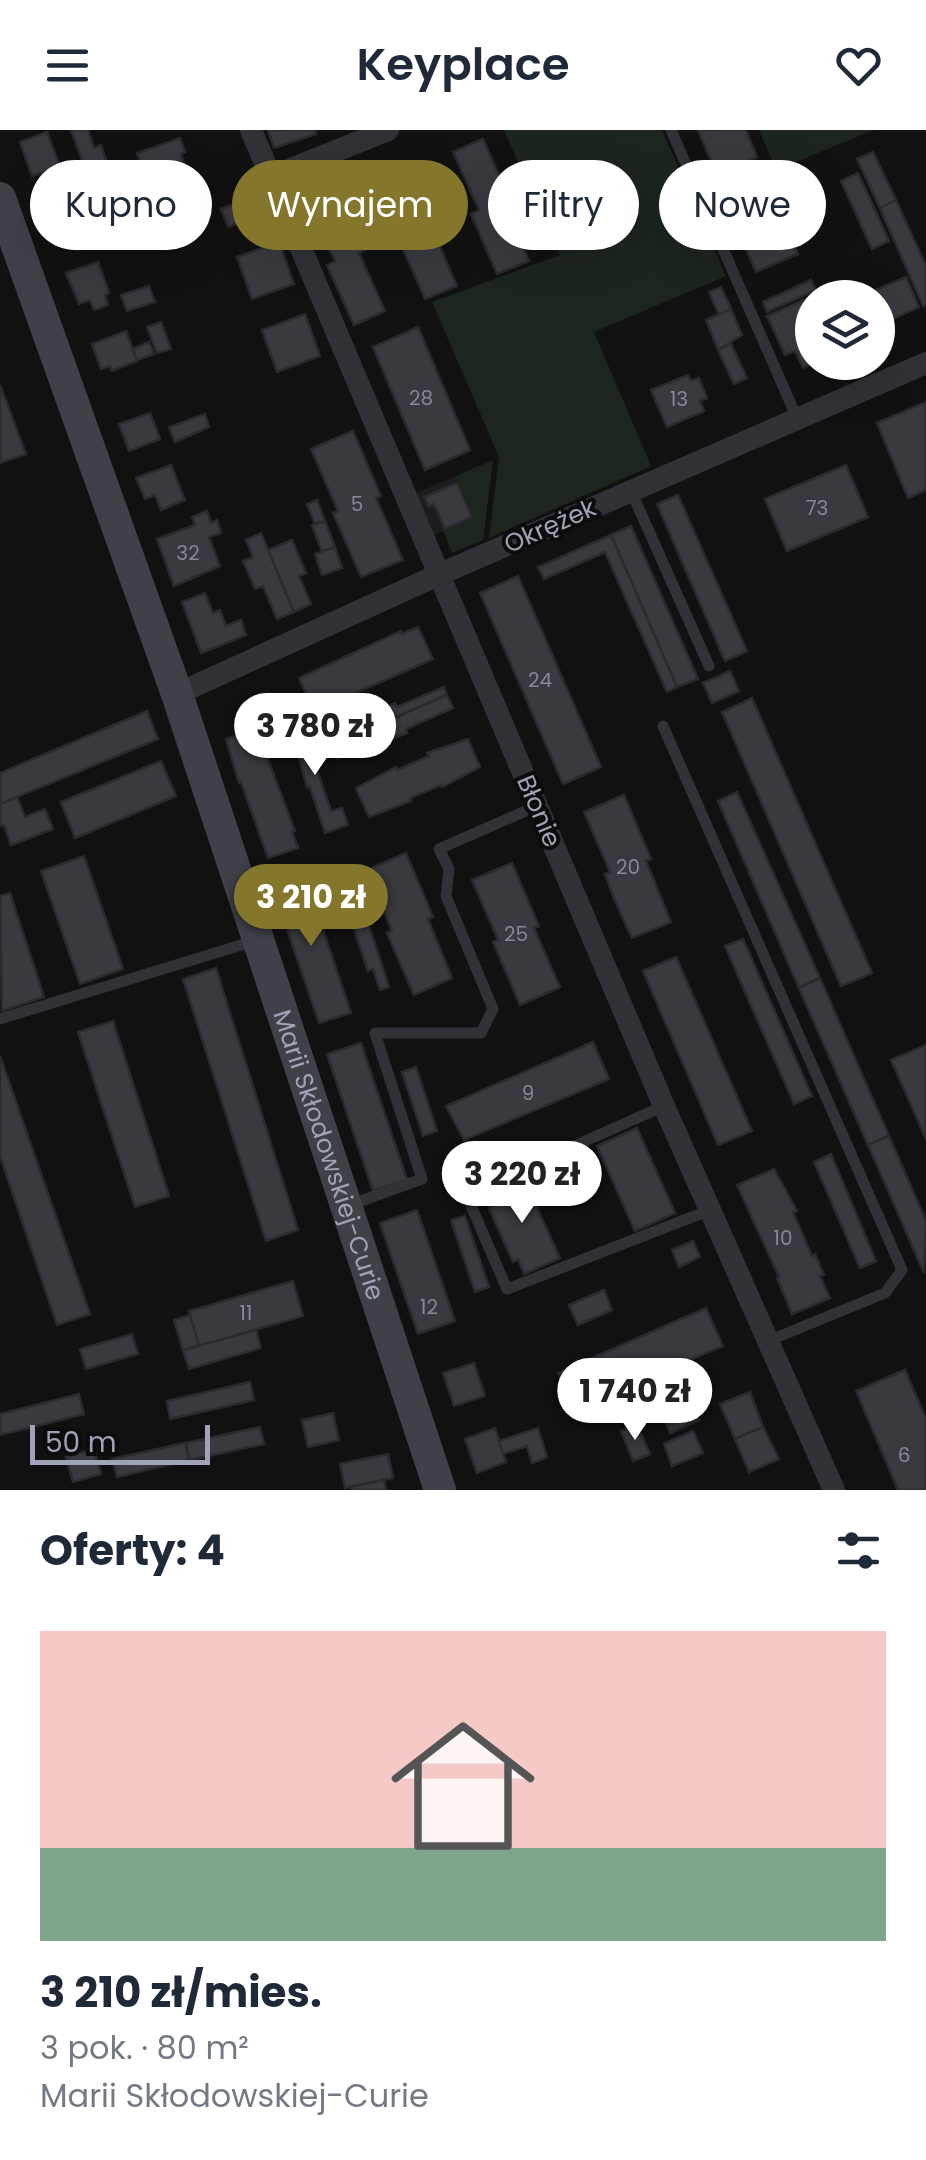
<!DOCTYPE html>
<html lang="pl">
<head>
<meta charset="utf-8">
<style>
	body { margin:0; font-family:Poppins,sans-serif; background:#f6f6f7; color:#1f2937; height:100vh; display:flex; flex-direction:column; font-size:38px; white-space:nowrap }
	* { box-sizing:border-box; margin:0 }
	p { font-size:32px; color:#747a83 }
	.icon { flex:none; width:55px; height:55px; fill:none; stroke:currentColor; stroke-width:2; stroke-linecap:round; stroke-linejoin:round }
	.map { position:relative; height:1360px; overflow:hidden }
	.drawer { display:flex; flex-direction:column; background:#fff; flex:1 }
	.drawer>* { flex:none }
	.guide { position:absolute; left:30px; top:30px; width:868px; height:90px; display:flex; gap:20px }
	.buttons { position:absolute; left:795px; top:150px; display:grid; gap:20px }
	.buttons a { display:grid; place-items:center; width:100px; height:100px; border-radius:50%; background:#fff; box-shadow:0 10px 40px #0002; font-size:50px }
	.scale { position:absolute; left:30px; bottom:25px; width:180px; box-sizing:border-box; padding-left:10px; border:5px solid #a0a3b5; border-top:0; font-size:28px; line-height:35px; white-space:nowrap; color:#a0a3b5; -webkit-text-stroke:8px #0c0c0d; paint-order:stroke }
	.price { position:absolute; translate:-50% -85px; padding:0 22px; border-radius:35px; background:#fff; color:#222; font-size:32px; line-height:65px; filter:drop-shadow(0 2px 5px #0008) }
	.price::after { content:''; position:absolute; left:50%; top:60px; width:30px; height:22px; margin-left:-15px; background:inherit; clip-path:polygon(0 0,100% 0,50% 100%) }
	.price.current { background:#84772b; color:#fff }
	ul { padding:0; list-style:none }
	li { display:grid; align-content:center; gap:20px; height:530px; padding:0 40px }
	li span { display:grid; place-items:center; height:310px; border-radius:0px; color:#555 }
	li>.icon { margin-inline-start:auto }
	span .icon { width:180px; height:180px; fill:#fffc; stroke-width:1 }
	li b { font-size:42px }
	h2 { display:flex; justify-content:space-between; align-items:center; height:120px; padding:0 40px; font-size:42px }
	.pill { padding:0 35px; border-radius:45px; background:#fff; box-shadow:0 10px 40px #0002; font-size:35px; line-height:90px }
	.pill.current { background:#84772b; color:#fff }
	header { display:flex; justify-content:space-between; align-items:center; height:130px; padding:0 40px; background:#fff; font-size:45px; font-weight:600 }
	.map>svg:first-child { display:block }
	.built { fill:#1c1d1f }
	.green { fill:#1d251f }
	.building { fill:#3a393f; stroke:#2b2a2f; stroke-width:2.5 }
	.lines { fill:none; stroke-linecap:round; stroke-linejoin:round }
	.lane { stroke:#313138; stroke-width:11 }
	.street { stroke:#313138; stroke-width:22 }
	.secondary { stroke:#3f4048; stroke-width:32 }
	.labels { text-anchor:middle; dominant-baseline:central; stroke-width:8; stroke-linejoin:round; paint-order:stroke }
	.number-label { font-size:20px; fill:#868898 }
	.street-label { font-size:25px; fill:#a0a3b5; stroke:#0c0c0d }
</style>
</head>
<body>
<header><svg class="icon" aria-label="menu" viewBox="0 0 24 24"><path d="M4 6h16M4 12h16M4 18h16"/></svg>Keyplace<svg class="icon" aria-label="heart" viewBox="0 0 24 24"><path d="M12 20l-8-8c-3-5 5-10 8-4 3-6 11-1 8 4z"/></svg></header>
<div class="map">
<svg width="926" height="1360" viewBox="0 0 926 1360">
	<rect width="100%" height="100%" fill="#111112"/>
	<!-- built -->
	<polygon class="built" points="456,346 474,388 434,405 416,363"/>
	<!-- green -->
	<g class="green">
		<polygon points="504,0 662,0 726,146 594,202 651,336 489,408 499,327 432,172 560,125"/>
		<polygon points="759,0 874,0 776,40"/>
		<polygon points="493,330 483,410 452,423 443,401 474,388 456,346"/>
	</g>
	<!-- building -->
	<g class="building">
		<polygon points="71,0 88,0 94,18 101,15 107,33 86,41"/>
		<polygon points="268,0 315,0 316,4 274,18"/>
		<polygon points="698,0 746,0 757,27 717,45"/>
		<polygon points="47,2 60,37 32,46 20,12"/>
		<polygon points="180,8 185,22 181,24 187,43 149,57 137,23"/>
		<polygon points="483,9 509,68 503,72 529,131 497,144 471,84 479,80 453,22"/>
		<polygon points="873,22 896,70 880,78 857,29"/>
		<polygon points="413,33 439,93 431,96 457,156 425,169 399,110 407,106 381,46"/>
		<polygon points="110,39 121,69 113,72 115,77 103,82 90,46"/>
		<polygon points="187,43 194,62 199,61 204,75 161,90 149,57"/>
		<polygon points="858,43 889,111 872,119 841,51"/>
		<polygon points="339,57 367,119 359,123 385,181 354,195 327,135 335,131 308,71"/>
		<polygon points="770,60 798,124 756,142 728,78"/>
		<polygon points="73,65 85,99 67,106 64,99 53,103 43,75"/>
		<polygon points="252,67 259,86 228,97 221,79"/>
		<polygon points="896,70 926,136 926,175 923,176 880,78"/>
		<polygon points="279,112 294,154 252,169 237,127"/>
		<polygon points="98,132 109,163 105,165 108,175 94,180 90,170 79,174 66,143"/>
		<polygon points="906,147 919,177 878,196 878,168 860,167"/>
		<polygon points="811,150 816,160 767,182 763,172"/>
		<polygon points="149,156 155,172 127,181 121,165"/>
		<polygon points="721,157 731,179 719,185 709,162"/>
		<polygon points="818,164 819,168 812,168 812,232 815,232 803,238 795,221 785,225 767,186"/>
		<polygon points="731,179 742,205 718,220 706,190"/>
		<polygon points="305,184 320,226 277,242 262,200"/>
		<polygon points="161,192 171,219 157,223 147,197"/>
		<polygon points="418,197 470,320 425,340 373,217"/>
		<polygon points="126,201 137,231 112,241 110,236 101,239 92,214"/>
		<polygon points="149,212 154,224 137,230 133,219"/>
		<polygon points="731,214 747,248 734,254 718,220"/>
		<polygon points="688,245 691,251 699,248 707,268 700,271 704,281 667,297 651,260"/>
		<polygon points="0,255 26,324 0,333"/>
		<polygon points="926,272 926,360 908,368 877,293"/>
		<polygon points="150,283 160,309 129,321 119,294"/>
		<polygon points="205,284 209,297 175,312 169,297"/>
		<polygon points="353,301 381,366 376,368 403,430 361,447 333,383 338,381 311,319"/>
		<polygon points="171,335 185,370 161,380 155,365 145,369 136,348"/>
		<polygon points="846,335 868,387 787,421 765,369"/>
		<polygon points="457,353 472,387 445,399 434,374 429,377 424,367"/>
		<polygon points="678,365 747,521 725,531 657,374"/>
		<polygon points="317,370 325,391 315,394 307,374"/>
		<polygon points="207,381 211,393 217,390 221,403 209,407 220,436 174,456 157,409 195,395 192,387"/>
		<polygon points="325,391 335,417 322,422 312,395"/>
		<polygon points="631,396 698,549 677,557 611,405"/>
		<polygon points="261,403 294,482 277,489 263,456 255,459 243,431 253,427 246,410"/>
		<polygon points="611,405 677,557 667,562 605,422 544,449 538,437"/>
		<polygon points="292,410 306,443 299,446 311,474 294,482 268,420"/>
		<polygon points="335,417 342,438 322,445 315,424"/>
		<polygon points="518,446 601,637 563,654 480,463"/>
		<polygon points="205,463 213,483 220,480 226,496 241,490 246,505 201,523 182,472"/>
		<polygon points="418,497 433,529 314,581 299,548 401,501 402,504"/>
		<polygon points="730,541 739,561 712,573 703,553"/>
		<polygon points="444,557 447,565 332,615 329,607 381,584 379,580 395,573 397,577"/>
		<polygon points="447,565 453,578 406,599 407,603 392,609 390,605 338,628 332,615"/>
		<polygon points="752,568 872,843 841,856 722,582"/>
		<polygon points="147,581 158,609 0,674 0,643"/>
		<polygon points="300,588 302,595 310,592 314,604 306,607 331,681 342,678 348,695 325,703 310,657 307,657 289,592"/>
		<polygon points="256,598 295,701 292,702 298,718 268,728 241,652 239,653 226,609"/>
		<polygon points="468,609 480,637 442,657 441,655 410,668 411,671 369,687 356,658 396,637 397,640 429,626 427,623"/>
		<polygon points="161,631 176,666 75,708 61,672"/>
		<polygon points="737,662 820,848 799,858 718,671"/>
		<polygon points="624,665 651,729 646,731 671,792 632,808 615,771 605,744 610,742 584,682"/>
		<polygon points="17,667 25,687 45,679 53,699 11,715 4,695 0,696 0,674"/>
		<polygon points="406,723 433,787 428,789 452,848 414,865 387,803 392,801 367,740"/>
		<polygon points="84,726 123,839 80,854 41,741"/>
		<polygon points="512,733 539,796 534,798 560,857 520,875 493,812 498,810 472,750"/>
		<polygon points="304,744 351,883 319,893 272,755"/>
		<polygon points="10,763 44,867 2,881 0,766"/>
		<polygon points="361,771 389,857 380,860 373,839 368,841 346,775"/>
		<polygon points="743,809 812,966 794,974 725,816"/>
		<polygon points="676,827 752,1001 718,1015 643,841"/>
		<polygon points="216,838 298,1100 266,1111 183,849"/>
		<polygon points="820,848 889,1006 868,1015 799,858"/>
		<polygon points="113,891 169,1066 135,1077 78,902"/>
		<polygon points="593,912 609,949 464,1010 446,976"/>
		<polygon points="361,913 407,1050 373,1061 327,924"/>
		<polygon points="926,915 926,1009 891,930"/>
		<polygon points="0,926 90,1184 57,1195 0,1026"/>
		<polygon points="416,937 437,1001 423,1006 402,942"/>
		<polygon points="637,998 675,1083 635,1101 597,1016"/>
		<polygon points="889,1006 926,1091 924,1143 868,1015"/>
		<polygon points="831,1024 876,1131 860,1138 814,1032"/>
		<polygon points="774,1039 797,1081 793,1082 812,1126 815,1124 824,1145 820,1146 830,1168 792,1184 777,1148 779,1147 737,1055"/>
		<polygon points="523,1047 560,1128 524,1144 518,1129 513,1132 489,1078 494,1075 489,1063"/>
		<polygon points="417,1080 455,1191 418,1204 380,1093"/>
		<polygon points="465,1086 489,1157 475,1162 451,1090"/>
		<polygon points="693,1111 700,1127 679,1137 672,1120"/>
		<polygon points="293,1151 303,1186 199,1216 189,1181"/>
		<polygon points="604,1160 612,1180 578,1195 569,1175"/>
		<polygon points="706,1178 723,1216 578,1277 558,1243"/>
		<polygon points="190,1185 199,1216 183,1220 174,1190"/>
		<polygon points="256,1200 261,1218 189,1239 183,1220"/>
		<polygon points="132,1204 138,1224 86,1239 80,1219"/>
		<polygon points="474,1233 485,1266 454,1276 443,1243"/>
		<polygon points="905,1240 926,1289 926,1360 898,1360 856,1261"/>
		<polygon points="250,1252 254,1270 170,1289 167,1271"/>
		<polygon points="750,1262 763,1297 735,1309 720,1274"/>
		<polygon points="79,1264 84,1284 0,1305 0,1284"/>
		<polygon points="688,1265 699,1290 670,1303 663,1286 674,1281 671,1273"/>
		<polygon points="333,1283 339,1310 308,1317 302,1290"/>
		<polygon points="637,1294 650,1324 633,1331 621,1301"/>
		<polygon points="260,1297 264,1314 190,1330 186,1313"/>
		<polygon points="763,1297 779,1329 749,1342 735,1309"/>
		<polygon points="495,1298 506,1332 477,1343 465,1309"/>
		<polygon points="538,1298 547,1327 532,1333 527,1316 503,1324 499,1311"/>
		<polygon points="693,1301 703,1323 672,1336 664,1314"/>
		<polygon points="185,1313 189,1330 117,1347 112,1329"/>
		<polygon points="94,1319 101,1344 73,1352 66,1327"/>
		<polygon points="388,1324 393,1348 345,1358 340,1334"/>
		<polygon points="384,1350 386,1360 352,1360 351,1357"/>
	</g>
	<g class="lines">
		<!-- lane -->
		<g class="lane">
			<polyline points="671,0 797,288"/>
			<polyline points="631,361 709,536"/>
			<polyline points="663,596 902,1140 885,1163 768,1211"/>
			<polyline points="0,889 254,811"/>
			<polyline points="664,976 466,1064 507,1159 710,1080"/>
			<polyline points="347,1076 422,1049 375,903 481,903 493,879 446,766 449,739 439,719 537,676"/>
		</g>
		<!-- street -->
		<g class="street">
			<polyline points="251,0 664,976 834,1360"/>
			<polyline points="271,47 388,0"/>
			<polyline points="177,564 438,445 926,233"/>
		</g>
		<!-- secondary -->
		<path class="secondary" id="s1" d="M0 68 177 564 440 1360"/>
	</g>
	<g class="labels">
		<!-- number labels -->
		<g class="number-label">
			<text x="421" y="268">28</text>
			<text x="679" y="269">13</text>
			<text x="357" y="374">5</text>
			<text x="817" y="378">73</text>
			<text x="188" y="423">32</text>
			<text x="540" y="550">24</text>
			<text x="628" y="737">20</text>
			<text x="516" y="804">25</text>
			<text x="528" y="963">9</text>
			<text x="783" y="1108">10</text>
			<text x="429" y="1177">12</text>
			<text x="246" y="1183">11</text>
			<text x="904" y="1325">6</text>
		</g>
		<!-- street labels -->
		<g class="street-label">
			<text transform="translate(550 396) rotate(-24)">Okrężek</text>
			<text transform="translate(539 681) rotate(67)">Błonie</text>
			<text stroke="none"><textPath href="#s1" startOffset="1012">Marii Skłodowskiej-Curie</textPath></text>
		</g>
	</g>
</svg>
<div class="buttons">
<a><svg class="icon" aria-label="layers" viewBox="0 0 24 24"><path d="M12 4l9 5-9 5-9-5zM3 14l9 5 9-5"/></svg></a>
</div>
<div class="scale">50 m</div>
<b class="price" style="left:315px;top:648px">3 780 zł</b>
<b class="price current" style="left:311px;top:819px">3 210 zł</b>
<b class="price" style="left:522px;top:1096px">3 220 zł</b>
<b class="price" style="left:635px;top:1313px">1 740 zł</b>
<div class="guide">
<a class="pill">Kupno</a>
<a class="pill current">Wynajem</a>
<a class="pill">Filtry</a>
<a class="pill">Nowe</a>
</div>
</div>
<section class="drawer">
<h2>Oferty: 4<svg class="icon" aria-label="filters" viewBox="0 0 24 24"><path d="M4 7h16M4 17h16"/><circle cx="9" cy="7" r="2"/><circle cx="15" cy="17" r="2"/></svg></h2>
<ul>
<li><span style="background:linear-gradient(#f6c9c9 70%,#7fa58c 0)"><svg class="icon" aria-label="home" viewBox="0 0 24 24"><path d="M3 11l9-7 9 7M6 9v11h12V9"/></svg></span><div><b>3 210 zł/mies.</b><p>3 pok. · 80 m²</p><p>Marii Skłodowskiej-Curie</p></div></li>
</ul>
</section>
</body>
</html>
